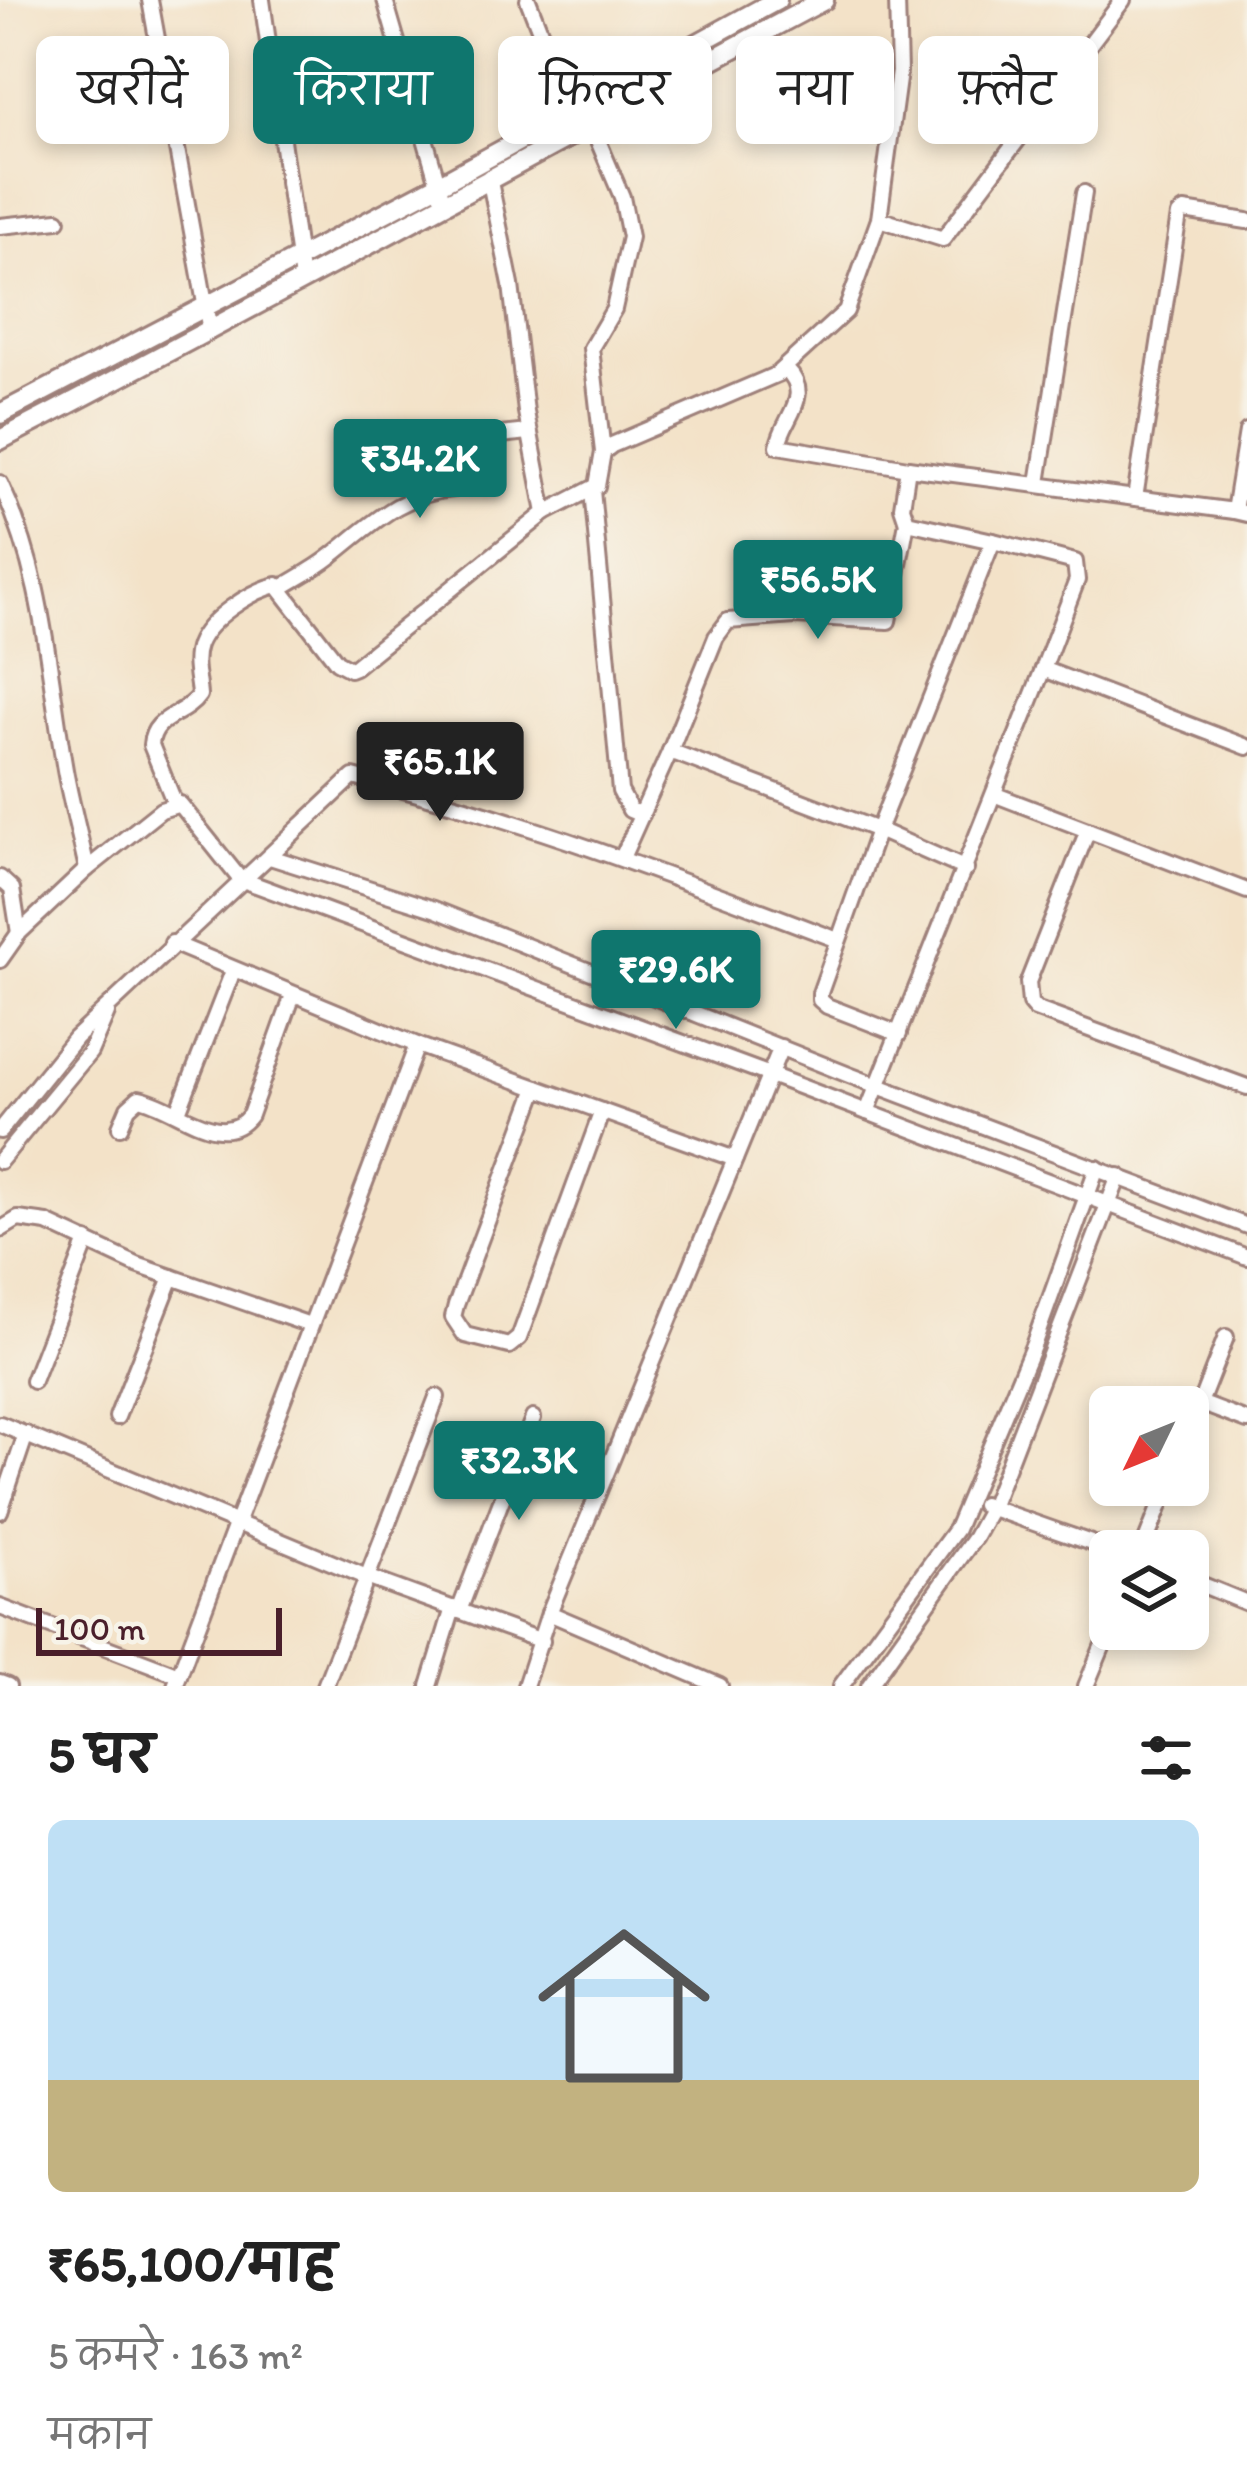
<!DOCTYPE html>
<html lang="hi">
<head>
<meta charset="utf-8">
<style>
	body { margin:0; font-family:Itim,"Playpen Sans Deva",sans-serif; background:#f6f6f6; color:#222; height:100vh; display:flex; flex-direction:column; font-size:45px; white-space:nowrap }
	* { box-sizing:border-box; margin:0 }
	p { font-size:39px; color:#767676 }
	.icon { flex:none; width:66px; height:66px; fill:none; stroke:currentColor; stroke-width:2; stroke-linecap:round; stroke-linejoin:round }
	.map { position:relative; height:1686px; overflow:hidden }
	.drawer { display:flex; flex-direction:column; background:#fff; flex:1 }
	.drawer>* { flex:none }
	.top-card { position:absolute; left:36px; top:36px; width:1176px; height:108px; display:flex; gap:24px }
	.needle { width:78px; rotate:227deg }
	.fabs { position:absolute; left:1089px; top:1386px; display:grid; gap:24px }
	.fabs a { display:grid; place-items:center; width:120px; height:120px; border-radius:18px; background:#fff; box-shadow:0 6px 18px #0003; font-size:60px }
	.scale { position:absolute; left:36px; bottom:30px; width:246px; box-sizing:border-box; padding-left:12px; border:6px solid #4a1f2b; border-top:0; font-size:33px; line-height:42px; white-space:nowrap; color:#4a1f2b; -webkit-text-stroke:9px #f7f3e8; paint-order:stroke }
	.price { position:absolute; translate:-50% -102px; padding:0 27px; border-radius:12px; background:#0f766e; color:#fff; font-size:39px; line-height:78px; filter:drop-shadow(0 3px 6px #0008) }
	.price::after { content:''; position:absolute; left:50%; top:72px; width:36px; height:27px; margin-left:-18px; background:inherit; clip-path:polygon(0 0,100% 0,50% 100%) }
	.price.selected { background:#222; color:#fff }
	ul { padding:0; list-style:none }
	li { display:grid; align-content:center; gap:24px; height:636px; padding:0 48px }
	li+li { border-top:3px solid #e0e0e0 }
	li span { display:grid; place-items:center; height:372px; border-radius:18px; color:#555 }
	li>.icon { margin-inline-start:auto }
	span .icon { width:216px; height:216px; fill:#fffc; stroke-width:1 }
	li b { font-size:51px }
	h2 { display:flex; justify-content:space-between; align-items:center; height:144px; padding:0 48px; font-size:51px }
	.tag { padding:0 42px; border-radius:18px; background:#fff; box-shadow:0 6px 18px #0003; font-size:42px; line-height:108px }
	.tag.selected { background:#0f766e; color:#fff }
	.map>svg:first-child { display:block }
	.building { fill:#b8a0ce }
	.lines { fill:none; stroke-linecap:round; stroke-linejoin:round }
	.minor-casing { stroke:#9e807a; stroke-width:20 }
	.tertiary-casing { stroke:#9e807a; stroke-width:24 }
	.minor { stroke:#fff; stroke-width:14 }
	.tertiary { stroke:#fff; stroke-width:18 }
</style>
</head>
<body>
<div class="map">
<svg width="1247" height="1686" viewBox="0 0 1247 1686">
	<rect width="100%" height="100%" fill="#f7f3e8"/>
	<filter id="ink" filterUnits="userSpaceOnUse"><feTurbulence type="fractalNoise" baseFrequency=".00833" numOctaves="2"/><feDisplacementMap in="SourceGraphic" scale="24" xChannelSelector="R" yChannelSelector="G"/><feConvolveMatrix kernelMatrix="1 2 1 2 8 2 1 2 1" color-interpolation-filters="sRGB"/></filter>
	<filter id="wash" filterUnits="userSpaceOnUse"><feTurbulence type="fractalNoise" baseFrequency=".004" numOctaves="4" result="noise"/><feDisplacementMap in="SourceGraphic" scale="48" xChannelSelector="R" yChannelSelector="G"/><feGaussianBlur stdDeviation="2.7" result="paint"/><feColorMatrix in="noise" values="0 0 0 0 0 0 0 0 0 0 0 0 0 0 0 0 0 1.4 0 .05"/><feComposite in="paint" operator="in"/></filter>
	<g filter="url(#wash)">
		<rect width="100%" height="100%" fill="#f3e2c8"/>
		<g id="blocks">
			<!-- building -->
			<polygon class="building" points="548,99 560,130 536,139 524,108"/>
		</g>
	</g>
	<g filter="url(#ink)">
		<use href="#blocks" fill-opacity="0" stroke="#9e807a" stroke-width="3"/>
		<g class="lines">
			<!-- minor casing -->
			<g class="minor-casing">
				<g id="minor">
					<polyline points="150,0 210,331"/>
					<polyline points="262,0 302,280"/>
					<polyline points="385,0 441,194"/>
					<polyline points="528,0 572,113"/>
					<polyline points="591,124 622,197 630,237 614,309 591,348 603,452"/>
					<polyline points="879,219 943,239 1123,0"/>
					<polyline points="0,226 58,220"/>
					<polyline points="779,372 846,311 879,219 899,72 897,0"/>
					<polyline points="1247,431 1234,511 1247,514"/>
					<path d="M0 483C44 574 48 672 65 770 71 803 80 836 87 869L19 933 0 960"/>
					<polyline points="1038,483 1084,193"/>
					<polyline points="592,490 620,791 630,810 642,815"/>
					<polyline points="1135,498 1179,215 1184,211 1247,221"/>
					<path d="M545 513 597 486 603 452 612 445 787 370C814 397 782 418 778 446L908 468"/>
					<polyline points="993,541 907,522 902,507 908,468 1234,511"/>
					<path d="M281 588C297 578 315 569 330 557 370 526 400 493 454 489L453 440 529 432"/>
					<polyline points="670,751 716,637 728,621 795,616 888,621 907,522"/>
					<polyline points="996,795 1247,891"/>
					<path d="M175 804 151 745C153 715 184 717 199 695 198 679 192 662 198 645 208 619 251 591 277 585L337 662 350 669 355 667 545 513 526 412 511 285 489 177"/>
					<polyline points="1088,830 1028,982 1030,1003 1035,1009 1247,1087"/>
					<polyline points="270,857 434,909 849,1075 1247,1226"/>
					<polyline points="622,858 670,751 878,830 966,869"/>
					<polyline points="87,869 161,810 180,804 240,879 770,1075 1247,1257"/>
					<polyline points="0,878 12,889 19,933"/>
					<polyline points="172,943 417,1045 735,1159"/>
					<polyline points="899,1034 827,1006 820,1000 820,993 878,830 993,541 1075,562 1077,580 1043,669"/>
					<polyline points="537,1088 456,1305 453,1317 465,1335 509,1346 519,1338 602,1111"/>
					<polyline points="178,1112 233,971"/>
					<polyline points="867,1112 1043,669 1247,747"/>
					<path d="M120 1127 128 1108 139 1098C174 1104 222 1153 250 1115L293 995"/>
					<path d="M0 1131 75 1038 353 777C520 818 678 879 838 940"/>
					<polyline points="0,1161 90,1052 107,1013"/>
					<polyline points="0,1230 18,1219 47,1223 137,1265 310,1325"/>
					<polyline points="1226,1337 1200,1403 1247,1421"/>
					<polyline points="33,1381 87,1241"/>
					<polyline points="117,1417 172,1277"/>
					<polyline points="0,1424 369,1578 542,1641"/>
					<polyline points="1188,1435 1200,1403"/>
					<polyline points="983,1505 1114,1551"/>
					<polyline points="0,1511 26,1434"/>
					<polyline points="1142,1551 1168,1485"/>
					<polyline points="1188,1579 1247,1603"/>
					<polyline points="0,1607 179,1675"/>
					<polyline points="459,1611 533,1418"/>
					<polyline points="549,1613 720,1686"/>
					<polyline points="0,1683 8,1686"/>
					<polyline points="175,1686 417,1045"/>
					<polyline points="325,1686 437,1397"/>
					<polyline points="429,1686 453,1608"/>
					<polyline points="525,1686 549,1613 781,1047"/>
					<polyline points="841,1686 956,1529 1033,1346 1097,1168"/>
					<polyline points="869,1686 975,1537 991,1508 1119,1176"/>
					<polyline points="1086,1686 1110,1628"/>
				</g>
			</g>
			<!-- tertiary casing -->
			<g class="tertiary-casing">
				<g id="tertiary">
					<polyline points="0,414 438,185 777,0"/>
					<path d="M0 440C277 297 549 146 824 0"/>
				</g>
			</g>
			<!-- minor -->
			<use href="#minor" class="minor"/>
			<!-- tertiary -->
			<use href="#tertiary" class="tertiary"/>
		</g>
	</g>
</svg>
<div class="fabs">
<a><svg class="needle" viewBox="-14 -14 28 28"><path d="M0-13l5 13h-10z" fill="#e53935"/><path d="M0 13l5-13h-10z" fill="#767676"/></svg></a>
<a><svg class="icon" aria-label="layers" viewBox="0 0 24 24"><path d="M12 4l9 5-9 5-9-5zM3 14l9 5 9-5"/></svg></a>
</div>
<div class="scale">100 m</div>
<b class="price" style="left:420px;top:521px">₹34.2K</b>
<b class="price" style="left:818px;top:642px">₹56.5K</b>
<b class="price selected" style="left:440px;top:824px">₹65.1K</b>
<b class="price" style="left:676px;top:1032px">₹29.6K</b>
<b class="price" style="left:519px;top:1523px">₹32.3K</b>
<div class="top-card">
<a class="tag">खरीदें</a>
<a class="tag selected">किराया</a>
<a class="tag">फ़िल्टर</a>
<a class="tag">नया</a>
<a class="tag">फ़्लैट</a>
</div>
</div>
<section class="drawer">
<h2>5 घर<svg class="icon" aria-label="filters" viewBox="0 0 24 24"><path d="M4 7h16M4 17h16"/><circle cx="9" cy="7" r="2"/><circle cx="15" cy="17" r="2"/></svg></h2>
<ul>
<li><span style="background:linear-gradient(#bfe0f5 70%,#c2b280 0)"><svg class="icon" aria-label="home" viewBox="0 0 24 24"><path d="M3 11l9-7 9 7M6 9v11h12V9"/></svg></span><div><b>₹65,100/माह</b><p>5 कमरे · 163 m²</p><p>मकान</p></div></li>
</ul>
</section>
</body>
</html>
